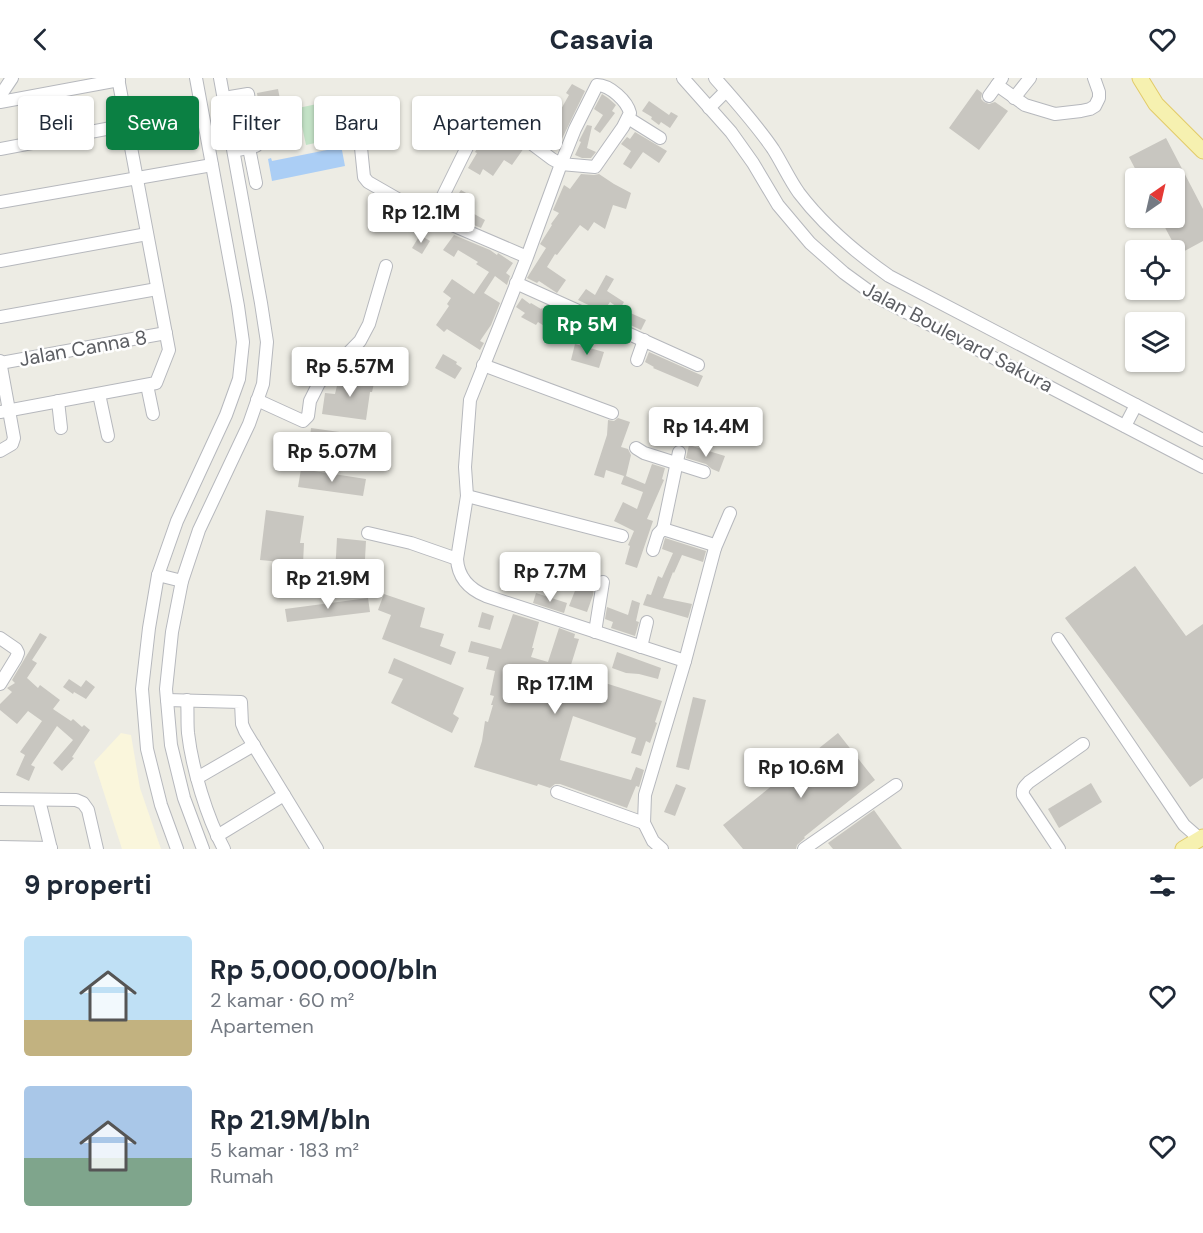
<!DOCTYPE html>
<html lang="id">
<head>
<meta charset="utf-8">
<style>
	body { margin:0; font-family:"DM Sans",sans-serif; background:#f6f6f7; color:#1f2937; height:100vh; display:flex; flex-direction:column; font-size:22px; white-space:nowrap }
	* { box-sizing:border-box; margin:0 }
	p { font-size:20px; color:#747a83 }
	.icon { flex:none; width:33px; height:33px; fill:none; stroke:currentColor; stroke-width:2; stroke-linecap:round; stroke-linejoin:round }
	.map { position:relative; height:771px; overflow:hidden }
	.panel { display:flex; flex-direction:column; background:#fff; flex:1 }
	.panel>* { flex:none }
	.hud { position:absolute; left:18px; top:18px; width:600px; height:54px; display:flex; gap:12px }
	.needle { width:39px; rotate:34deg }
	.controls { position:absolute; left:1125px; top:90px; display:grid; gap:12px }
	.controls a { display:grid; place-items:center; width:60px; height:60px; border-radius:6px; background:#fff; box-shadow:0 2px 4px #0004; font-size:30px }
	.price { position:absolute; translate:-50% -51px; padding:0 14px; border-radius:6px; background:#fff; color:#222; font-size:20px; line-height:39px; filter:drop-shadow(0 2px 3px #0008) }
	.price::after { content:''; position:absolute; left:50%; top:36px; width:18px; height:14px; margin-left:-9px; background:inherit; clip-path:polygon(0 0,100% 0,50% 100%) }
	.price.current { background:#0b8043; color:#fff }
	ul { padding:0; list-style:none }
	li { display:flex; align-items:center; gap:18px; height:150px; padding:0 24px }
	li span { display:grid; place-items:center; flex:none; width:168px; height:120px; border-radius:6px; color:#555 }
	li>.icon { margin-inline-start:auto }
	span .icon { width:72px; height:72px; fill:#fffc; stroke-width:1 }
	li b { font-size:26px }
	h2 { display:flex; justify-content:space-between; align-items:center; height:72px; padding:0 24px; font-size:26px }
	.tag { padding:0 21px; border-radius:6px; background:#fff; box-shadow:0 2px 4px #0004; font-size:21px; line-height:54px }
	.tag.current { background:#0b8043; color:#fff }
	header { display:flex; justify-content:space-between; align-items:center; height:78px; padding:0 24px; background:#fff; font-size:27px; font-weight:700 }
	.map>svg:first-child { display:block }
	.commercial { fill:#faf6dc }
	.green { fill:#c3e2c6 }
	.water { fill:#abcef5 }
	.building { fill:#c8c6c0 }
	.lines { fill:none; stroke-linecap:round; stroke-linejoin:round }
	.minor-casing { stroke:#b6b8bd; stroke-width:14 }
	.major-casing { stroke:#e2cb68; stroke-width:17 }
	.minor { stroke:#fff; stroke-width:12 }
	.major { stroke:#f6f1b0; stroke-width:15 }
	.labels { text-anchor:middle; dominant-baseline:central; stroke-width:5; stroke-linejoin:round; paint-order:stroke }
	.street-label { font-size:20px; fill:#5c5e63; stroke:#fff }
</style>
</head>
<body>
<header><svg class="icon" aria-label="back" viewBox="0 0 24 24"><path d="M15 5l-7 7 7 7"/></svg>Casavia<svg class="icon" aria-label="heart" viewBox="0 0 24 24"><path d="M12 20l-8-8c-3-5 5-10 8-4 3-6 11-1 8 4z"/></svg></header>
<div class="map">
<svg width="1203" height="771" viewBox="0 0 1203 771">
	<rect width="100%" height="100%" fill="#edece4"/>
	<!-- commercial -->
	<polygon class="commercial" points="121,655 131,657 140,710 161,771 122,771 94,684"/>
	<!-- green -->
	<polygon class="green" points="322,25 329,62 306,67 298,30"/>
	<!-- water -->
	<polygon class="water" points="341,67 345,88 272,103 268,81 271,80 272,83 337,70 337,68"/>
	<!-- building -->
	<g class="building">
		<polygon points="572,6 585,13 559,67 548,61 547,64 538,59 553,30 560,33 569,17 566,15"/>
		<polygon points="278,11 289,67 263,72 264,67 257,15"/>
		<polygon points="977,11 982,15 981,21 984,24 989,26 995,24 1008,33 979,72 949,50"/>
		<polygon points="602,16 608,20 616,27 612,33 615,35 600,55 594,51 603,37 594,31"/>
		<polygon points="649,23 669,37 671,34 678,38 670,50 661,44 659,47 651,41 652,39 642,33"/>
		<polygon points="587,47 592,48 587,70 596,74 591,80 582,80 575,77 581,64 579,63"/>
		<polygon points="488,53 524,70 512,87 504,82 493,98 483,91 480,97 468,90 477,75 475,74"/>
		<polygon points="635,54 667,73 659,85 643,74 631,91 623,86 631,73 621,66 627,59 630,61"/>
		<polygon points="1166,60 1203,131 1203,163 1179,176 1160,140 1174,140 1174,100 1140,100 1129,79"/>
		<polygon points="581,96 594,97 599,96 614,106 631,115 626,131 613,127 605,151 594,144 588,153 580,147 557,177 555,176 547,189 566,202 557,215 539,203 537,205 527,200 546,170 540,166 552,147 551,146 559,135 553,132 564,107 570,111"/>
		<polygon points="461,112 473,119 465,131 485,142 481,150 446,135"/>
		<polygon points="420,157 430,163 422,176 412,170"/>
		<polygon points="454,157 490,172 497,177 498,175 513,185 506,195 510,198 507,207 495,198 484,215 500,225 491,247 480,263 484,265 480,272 447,251 444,254 436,247 449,228 447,226 451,220 443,214 452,201 474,216 489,194 476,186 478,184 458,172 454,179 443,172"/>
		<polygon points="606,197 614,201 607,213 624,224 620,231 610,224 603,234 578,222 586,211 595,217"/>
		<polygon points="522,220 530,226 531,225 541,231 542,230 549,235 552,231 560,236 561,235 570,241 571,239 581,243 569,262 558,255 557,256 538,244 536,247 521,239 525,235 516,229"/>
		<polygon points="626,233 646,242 641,252 622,243"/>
		<polygon points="575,266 604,274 599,290 571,282"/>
		<polygon points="649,274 703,298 698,309 653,290 654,289 645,284"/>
		<polygon points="443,276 457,284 456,286 462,290 455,301 435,290"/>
		<polygon points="340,295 375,301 372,314 370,314 366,342 322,336 325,315 335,316"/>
		<polygon points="618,340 630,344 621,369 628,371 631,377 626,398 645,406 652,386 665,390 662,401 664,402 647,441 653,443 637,490 625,486 630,468 628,467 634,453 614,443 623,424 637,431 643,414 621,406 624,398 606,392 604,400 594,397 607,357 608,342 614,343"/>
		<polygon points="311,350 375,359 372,377 309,369"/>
		<polygon points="689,367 725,378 719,394 712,391 706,386 686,380"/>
		<polygon points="301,391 366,401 363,418 298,409"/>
		<polygon points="266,432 304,438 300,465 304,465 303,486 260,482"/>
		<polygon points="337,460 366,463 364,499 335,496"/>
		<polygon points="665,460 706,473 703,484 682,477 674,495 673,494 663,520 692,526 688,540 643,527 647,516 651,517 658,498 662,500 673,475 662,471"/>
		<polygon points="586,488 600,492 595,502 593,517 587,534 569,528 580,500 582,500"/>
		<polygon points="1135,488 1186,558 1203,546 1203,700 1190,709 1065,540"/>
		<polygon points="536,515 567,525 564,535 533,525"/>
		<polygon points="384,516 425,530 420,549 444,556 440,568 456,574 451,587 382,561 391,537 378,532"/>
		<polygon points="368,520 370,534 287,544 285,531"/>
		<polygon points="632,522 640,525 636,543 639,544 635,558 611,550 613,544 605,541 607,529 628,537"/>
		<polygon points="482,534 494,538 490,552 478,549"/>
		<polygon points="513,536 539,544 532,570 534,570 531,579 548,584 559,550 575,556 574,560 579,561 570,590 584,595 583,598 662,623 655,644 657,645 650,665 646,663 641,678 631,675 636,660 573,638 560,682 631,702 636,689 644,692 639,709 636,708 627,730 560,706 555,706 550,710 538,706 537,708 474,689 482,663 485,643 488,644 493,627 491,627 494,618 490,617 495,593 486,591 489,579 468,574 471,563 501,571"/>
		<polygon points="40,555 47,559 32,582 37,585 27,600 38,610 40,607 60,622 53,631 71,643 73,641 82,649 84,647 90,652 72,679 74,680 62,693 53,685 73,662 57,648 31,687 35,689 29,703 16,697 25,677 20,674 42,643 28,633 17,646 0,632 0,626 12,614 7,610 15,605 12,602"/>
		<polygon points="617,574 661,590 658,601 639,596 626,595 612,590"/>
		<polygon points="394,580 464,610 453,636 459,640 452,655 391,625 403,601 388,595"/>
		<polygon points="69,601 81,609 86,602 95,609 86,621 74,614 73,616 63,609"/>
		<polygon points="693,619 706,622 689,692 676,689"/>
		<polygon points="838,655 875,702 804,759 805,760 797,767 796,771 743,771 723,747"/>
		<polygon points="1091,705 1102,724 1059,750 1048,731"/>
		<polygon points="676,706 686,710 675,738 664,734"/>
		<polygon points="874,732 902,771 833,771 828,765"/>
	</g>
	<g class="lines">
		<!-- minor casing -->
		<g class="minor-casing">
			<g id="minor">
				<polyline points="683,0 731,54 753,85 778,127 810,165 844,195 877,219 1203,389"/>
				<path d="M715 0C735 23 756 46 773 71 782 85 789 101 799 115 824 148 855 174 889 198L1203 362"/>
				<polyline points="997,7 1025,27 1055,36 1081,33 1090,31 1095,28 1099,20 1099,14 1094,0"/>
				<polyline points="0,18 12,0"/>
				<polyline points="989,18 1002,0"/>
				<polyline points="224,20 248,16 256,68 234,73"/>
				<polyline points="1014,20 1030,0"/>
				<polyline points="0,24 119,2"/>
				<polyline points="349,29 360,60 364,99 368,104 422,135 434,138"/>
				<polyline points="709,30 726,13"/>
				<polyline points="628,40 660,60"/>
				<polyline points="249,70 256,105"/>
				<polyline points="0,71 127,47"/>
				<polyline points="0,124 212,87"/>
				<path d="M527 179 436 140 434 136 476 51 481 44H487L528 63 552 81 561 86 595 89 623 49 630 35C627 23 610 7 597 7L575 51 561 86 527 179 470 322 465 389 467 418 457 481C458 499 469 511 486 518L685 583 645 717 644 745 653 763 662 771"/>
				<polyline points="0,183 147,156"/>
				<polyline points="516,205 698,287"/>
				<polyline points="0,239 157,211"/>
				<polyline points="637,282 644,262"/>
				<polyline points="0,283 14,360 12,366 0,373"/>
				<polyline points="0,285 166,255"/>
				<polyline points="483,287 612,335"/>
				<polyline points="147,307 153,336"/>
				<polyline points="99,316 108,358"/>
				<polyline points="257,322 303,343 308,338 310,323 319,305 360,263 369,246 386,188"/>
				<polyline points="58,323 61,350"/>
				<polyline points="0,334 156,305 169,272 118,0"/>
				<polyline points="1125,348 1136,327"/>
				<polyline points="636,370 644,375 704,394"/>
				<polyline points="467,418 622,458"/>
				<polyline points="663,451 679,374"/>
				<polyline points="368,455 411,465 457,481"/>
				<polyline points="715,470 730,435"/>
				<polyline points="653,472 658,456 663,451 711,466 715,470 685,583"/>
				<polyline points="158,497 182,503"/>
				<polyline points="595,554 603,504"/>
				<polyline points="0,560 16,571 18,575 16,580 0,606"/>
				<polyline points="1058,561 1184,747 1200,761"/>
				<polyline points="641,569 647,544"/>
				<polyline points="167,622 241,624 242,646 245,653 317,771"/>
				<path d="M187 622C188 633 187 644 188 655 192 690 207 740 224 771"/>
				<polyline points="197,700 254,667"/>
				<polyline points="557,714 644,745"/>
				<polyline points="0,721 76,722 83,725 88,732 97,771"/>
				<polyline points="39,722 51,771"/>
				<polyline points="217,758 284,717"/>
				<polyline points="0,769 51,770"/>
				<polyline points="177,771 161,727 147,671 142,611 149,550 158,497 177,443 226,337 239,301 243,264 238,228 196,0"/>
				<polyline points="203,771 184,720 171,667 166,611 172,554 182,503 199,452 249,346 263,306 267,264 261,225 220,0"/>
				<polyline points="804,771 896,707"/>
				<path d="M1059 771 1023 717C1022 710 1025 708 1029 704L1083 666"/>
			</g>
		</g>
		<!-- major casing -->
		<g class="major-casing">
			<g id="major">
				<polyline points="1140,0 1156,26 1203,73"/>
				<polyline points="1183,771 1203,759"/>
			</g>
		</g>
		<!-- minor -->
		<use href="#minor" class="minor"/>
		<!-- major -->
		<use href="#major" class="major"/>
	</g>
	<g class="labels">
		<!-- street labels -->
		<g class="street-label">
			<text transform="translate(958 259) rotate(28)">Jalan Boulevard Sakura</text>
			<text transform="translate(83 270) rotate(-10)">Jalan Canna 8</text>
		</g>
	</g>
</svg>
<div class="controls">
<a><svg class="needle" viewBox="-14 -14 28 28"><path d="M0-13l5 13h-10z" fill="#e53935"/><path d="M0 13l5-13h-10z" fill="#747a83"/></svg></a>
<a><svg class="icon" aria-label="locate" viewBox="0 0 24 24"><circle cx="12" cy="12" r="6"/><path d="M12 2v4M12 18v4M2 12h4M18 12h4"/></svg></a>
<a><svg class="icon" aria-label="layers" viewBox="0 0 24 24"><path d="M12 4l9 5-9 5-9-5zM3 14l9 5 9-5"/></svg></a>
</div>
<b class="price" style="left:421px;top:166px">Rp 12.1M</b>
<b class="price current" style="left:587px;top:278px">Rp 5M</b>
<b class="price" style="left:350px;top:320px">Rp 5.57M</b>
<b class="price" style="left:706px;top:380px">Rp 14.4M</b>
<b class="price" style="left:332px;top:405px">Rp 5.07M</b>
<b class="price" style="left:550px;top:525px">Rp 7.7M</b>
<b class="price" style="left:328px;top:532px">Rp 21.9M</b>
<b class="price" style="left:555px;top:637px">Rp 17.1M</b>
<b class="price" style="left:801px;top:721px">Rp 10.6M</b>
<div class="hud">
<a class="tag">Beli</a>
<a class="tag current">Sewa</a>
<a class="tag">Filter</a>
<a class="tag">Baru</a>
<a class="tag">Apartemen</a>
</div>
</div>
<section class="panel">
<h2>9 properti<svg class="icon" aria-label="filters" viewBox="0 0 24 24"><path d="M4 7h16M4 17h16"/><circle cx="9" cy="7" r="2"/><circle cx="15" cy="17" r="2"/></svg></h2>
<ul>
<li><span style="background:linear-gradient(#bfe0f5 70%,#c2b280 0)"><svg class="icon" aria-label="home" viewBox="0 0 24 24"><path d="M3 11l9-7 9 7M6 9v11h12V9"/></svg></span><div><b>Rp 5,000,000/bln</b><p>2 kamar · 60 m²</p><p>Apartemen</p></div><svg class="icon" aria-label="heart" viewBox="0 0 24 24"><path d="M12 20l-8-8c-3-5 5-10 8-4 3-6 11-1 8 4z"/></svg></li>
<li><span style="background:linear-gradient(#a9c7e8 60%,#7fa58c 0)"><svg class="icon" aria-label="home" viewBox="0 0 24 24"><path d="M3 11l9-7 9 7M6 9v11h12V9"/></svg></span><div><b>Rp 21.9M/bln</b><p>5 kamar · 183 m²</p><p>Rumah</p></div><svg class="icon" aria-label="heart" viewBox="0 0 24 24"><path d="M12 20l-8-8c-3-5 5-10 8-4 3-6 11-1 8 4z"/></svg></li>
</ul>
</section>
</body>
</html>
